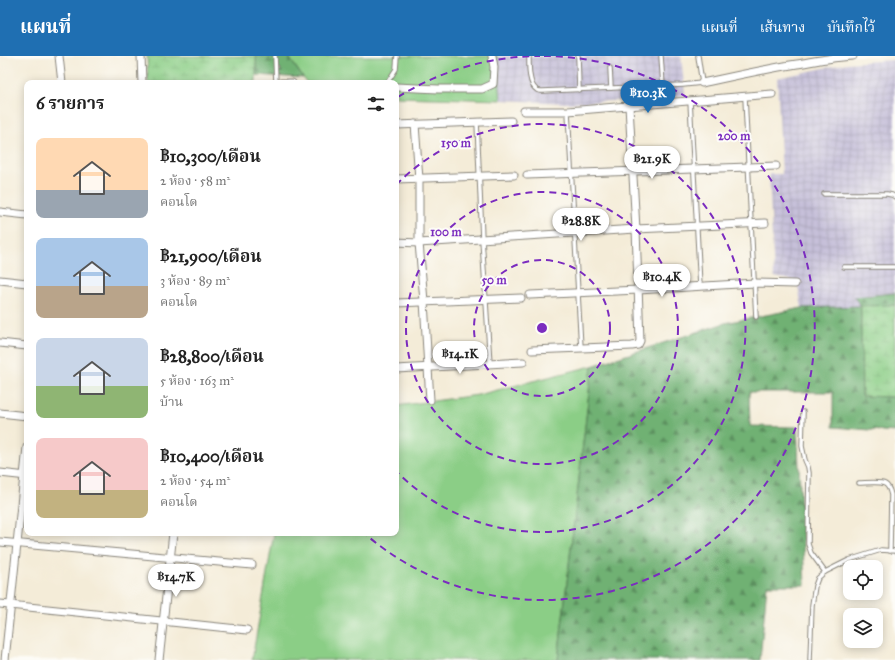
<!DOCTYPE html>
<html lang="th">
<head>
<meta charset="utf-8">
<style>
	body { margin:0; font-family:"IM FELL Great Primer","Noto Serif Thai",serif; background:#f2f2f2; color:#222; height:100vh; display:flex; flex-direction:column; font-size:15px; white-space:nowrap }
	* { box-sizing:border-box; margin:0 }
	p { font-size:13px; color:#767676 }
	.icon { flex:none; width:22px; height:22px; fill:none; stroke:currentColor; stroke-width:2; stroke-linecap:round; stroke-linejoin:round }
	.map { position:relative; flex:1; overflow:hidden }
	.drawer { position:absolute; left:24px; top:24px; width:375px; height:456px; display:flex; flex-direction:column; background:#fff; border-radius:8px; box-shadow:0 2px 10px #0003 }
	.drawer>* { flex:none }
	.fabs { position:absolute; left:843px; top:504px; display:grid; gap:8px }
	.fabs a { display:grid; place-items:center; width:40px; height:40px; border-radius:8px; background:#fff; box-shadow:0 2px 10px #0003; font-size:20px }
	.price { position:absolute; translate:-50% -34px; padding:0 9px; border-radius:14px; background:#fff; color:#222; font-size:13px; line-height:26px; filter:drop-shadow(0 1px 2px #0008) }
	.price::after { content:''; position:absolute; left:50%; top:24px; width:12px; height:9px; margin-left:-6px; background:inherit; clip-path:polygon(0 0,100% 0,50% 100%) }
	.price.on { background:#1f6fb2; color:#fff }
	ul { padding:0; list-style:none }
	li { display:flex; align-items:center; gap:12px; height:100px; padding:0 12px }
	li span { display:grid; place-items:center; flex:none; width:112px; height:80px; border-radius:8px; color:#555 }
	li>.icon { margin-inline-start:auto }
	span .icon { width:48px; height:48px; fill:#fffc; stroke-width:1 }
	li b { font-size:17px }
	h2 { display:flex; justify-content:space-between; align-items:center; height:48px; padding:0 12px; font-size:17px }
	header { display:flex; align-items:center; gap:24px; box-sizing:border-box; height:56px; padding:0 20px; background:#1f6fb2; color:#fff }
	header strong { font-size:19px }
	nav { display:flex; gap:22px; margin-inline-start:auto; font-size:14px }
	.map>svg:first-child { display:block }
	.industrial { fill:url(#industrial-grid) }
	.green { fill:#8bce86; stroke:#547551 }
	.forest { fill:url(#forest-firs); stroke:#466648 }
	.wetland { fill:url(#wetland-marsh); stroke:#547551 }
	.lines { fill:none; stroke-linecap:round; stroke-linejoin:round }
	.service-casing { stroke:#88847a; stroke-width:5.5 }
	.minor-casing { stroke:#88847a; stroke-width:9 }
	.service { stroke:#fff; stroke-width:3.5 }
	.minor { stroke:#fff; stroke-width:7 }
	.ring { fill:none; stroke:#7b2cbf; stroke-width:2; stroke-dasharray:7 5 }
	.centre { fill:#7b2cbf; stroke:#fdfcf7; stroke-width:2 }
	.ring-label { font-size:12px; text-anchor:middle; font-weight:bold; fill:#7b2cbf; stroke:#fdfcf7; stroke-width:4; stroke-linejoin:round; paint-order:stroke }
</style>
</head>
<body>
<header>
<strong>แผนที่</strong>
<nav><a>แผนที่</a><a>เส้นทาง</a><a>บันทึกไว้</a></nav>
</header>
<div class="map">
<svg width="895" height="604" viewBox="0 0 895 604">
	<defs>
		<pattern id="industrial-grid" width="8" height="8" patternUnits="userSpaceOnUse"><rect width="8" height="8" fill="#c6c0d9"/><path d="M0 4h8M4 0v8" fill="none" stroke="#aaa4ba"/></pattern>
		<pattern id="forest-firs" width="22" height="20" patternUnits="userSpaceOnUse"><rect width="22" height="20" fill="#70b173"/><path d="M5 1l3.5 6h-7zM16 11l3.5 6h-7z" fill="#5b8f5e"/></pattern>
		<pattern id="wetland-marsh" width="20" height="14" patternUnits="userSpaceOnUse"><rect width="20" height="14" fill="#8bce86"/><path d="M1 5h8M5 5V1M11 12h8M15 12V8" fill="none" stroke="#77b073"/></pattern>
	</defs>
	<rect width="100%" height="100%" fill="#fdfcf7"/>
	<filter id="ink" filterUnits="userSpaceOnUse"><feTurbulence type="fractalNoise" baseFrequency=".025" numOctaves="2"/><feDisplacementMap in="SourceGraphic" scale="8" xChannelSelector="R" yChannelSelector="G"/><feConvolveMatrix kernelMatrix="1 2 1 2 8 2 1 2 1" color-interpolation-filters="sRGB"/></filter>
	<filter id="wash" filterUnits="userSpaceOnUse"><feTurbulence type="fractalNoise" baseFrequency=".012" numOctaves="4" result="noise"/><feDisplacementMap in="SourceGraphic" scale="16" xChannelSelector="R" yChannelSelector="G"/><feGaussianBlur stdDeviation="0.9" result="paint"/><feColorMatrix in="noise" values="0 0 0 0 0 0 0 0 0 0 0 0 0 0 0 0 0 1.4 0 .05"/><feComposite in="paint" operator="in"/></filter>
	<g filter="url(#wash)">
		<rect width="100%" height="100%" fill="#f4ecd8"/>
		<!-- industrial -->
		<g class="industrial">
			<polygon points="497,0 681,0 685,39 660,43 566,47 501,44"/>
			<polygon points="895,4 895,237 855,241 861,250 802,252 797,225 774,221 769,118 782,118 777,22 848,7"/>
		</g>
		<!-- green -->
		<g class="green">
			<polygon points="290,0 497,0 501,44 396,41 396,27 307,27 290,3"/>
			<polygon points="592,310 558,604 252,604 274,477 396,477 396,350 478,339"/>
		</g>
		<!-- forest -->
		<g class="forest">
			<polygon points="256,0 290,0 290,3 303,22 256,19"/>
			<polygon points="895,237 895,249 861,251 862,340 895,341 895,376 833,371 833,336 749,336 750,370 797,371 805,529 767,529 760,604 558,604 592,310 725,267 802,252 861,250 854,241"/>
		</g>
		<!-- wetland -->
		<g class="wetland">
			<polygon points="147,0 256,0 256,27 148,27"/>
			<polygon points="895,249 895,341 862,340 861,250"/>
		</g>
	</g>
	<g filter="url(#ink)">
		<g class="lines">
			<!-- service casing -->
			<g class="service-casing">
				<g id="service">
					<polyline points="275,0 276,27"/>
					<path d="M529 0C529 8 528 29 537 34 538 35 541 35 543 35L683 29 702 27 698 0"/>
					<polyline points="578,0 579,34"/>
					<polyline points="661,0 663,30"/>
					<polyline points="610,12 611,32"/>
					<polyline points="387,27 396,13 397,0"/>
					<polyline points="745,41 751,167 756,261"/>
					<polyline points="690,45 700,230"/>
					<polyline points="568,56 581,292"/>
					<polyline points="477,66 482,183 490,308"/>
					<polyline points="824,138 887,138 892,139 895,141"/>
					<polyline points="844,211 895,211"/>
					<polyline points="803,356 802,390 805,404 808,411 809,417 808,488 811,497 825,516"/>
					<path d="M859 427C865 427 880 425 885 428 889 430 890 435 891 439L890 495"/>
					<polyline points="810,604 812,549 815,530 818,522 825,516 849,504 881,494 895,495"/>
				</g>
			</g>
			<!-- minor casing -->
			<g class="minor-casing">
				<g id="minor">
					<polyline points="59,0 62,27"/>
					<polyline points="141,0 142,27"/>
					<polyline points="281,27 292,27"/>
					<path d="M702 27C734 20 765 13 797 8 815 5 834 1 853 0"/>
					<polyline points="396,31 438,33 482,33 493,28 494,11 492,0"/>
					<polyline points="524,55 568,55 772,38"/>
					<polyline points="415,68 419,123 419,187 424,245 428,312 430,344"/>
					<polyline points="396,69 511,65"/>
					<polyline points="527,119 776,110"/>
					<polyline points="396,123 514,119"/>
					<polyline points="0,156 27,159"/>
					<polyline points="396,186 419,187 636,173 765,167"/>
					<polyline points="0,224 27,227"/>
					<polyline points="530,239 638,234 755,227 795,228"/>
					<polyline points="396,247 521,242"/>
					<polyline points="0,287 27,290"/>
					<polyline points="532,294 632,290 638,289 640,285 636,173 629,50"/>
					<polyline points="396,313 523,306"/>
					<polyline points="0,357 27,360"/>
					<polyline points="0,417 27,420"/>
					<polyline points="0,486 252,509"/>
					<polyline points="0,548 247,574"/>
					<polyline points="5,604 27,391"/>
					<polyline points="159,604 173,477"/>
				</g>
			</g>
			<!-- service -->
			<use href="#service" class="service"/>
			<!-- minor -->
			<use href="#minor" class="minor"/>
		</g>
	</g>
	<!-- distance rings -->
	<g class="ring">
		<circle cx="542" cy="272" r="68"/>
		<circle cx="542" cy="272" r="136"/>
		<path d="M396 129A204 204 0 1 1 396 415"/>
		<path d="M398 41A272 272 0 0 1 540 0M544 0A272 272 0 1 1 364 477"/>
	</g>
	<circle cx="542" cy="272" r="6" class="centre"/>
	<g class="ring-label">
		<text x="734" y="84">200 m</text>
		<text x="456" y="91">150 m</text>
		<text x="446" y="180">100 m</text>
		<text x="494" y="228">50 m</text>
	</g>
</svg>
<div class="fabs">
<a><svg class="icon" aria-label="locate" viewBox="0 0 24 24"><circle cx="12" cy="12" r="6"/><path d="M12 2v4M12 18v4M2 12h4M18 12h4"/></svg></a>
<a><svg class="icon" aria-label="layers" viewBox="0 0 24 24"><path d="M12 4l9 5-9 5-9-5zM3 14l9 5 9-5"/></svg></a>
</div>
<b class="price on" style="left:648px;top:58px">฿10.3K</b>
<b class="price" style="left:652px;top:124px">฿21.9K</b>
<b class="price" style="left:581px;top:186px">฿28.8K</b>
<b class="price" style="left:662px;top:242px">฿10.4K</b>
<b class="price" style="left:460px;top:319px">฿14.1K</b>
<b class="price" style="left:176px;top:542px">฿14.7K</b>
<section class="drawer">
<h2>6 รายการ<svg class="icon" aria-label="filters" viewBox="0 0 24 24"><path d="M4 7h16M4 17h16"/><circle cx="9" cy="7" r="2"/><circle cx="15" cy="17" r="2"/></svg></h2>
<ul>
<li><span style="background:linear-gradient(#ffd9b3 65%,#9aa5b1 0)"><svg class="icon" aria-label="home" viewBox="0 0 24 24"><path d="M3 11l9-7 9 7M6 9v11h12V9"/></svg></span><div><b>฿10,300/เดือน</b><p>2 ห้อง · 58 m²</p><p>คอนโด</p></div></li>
<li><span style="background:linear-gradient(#a9c7e8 60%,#b9a48a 0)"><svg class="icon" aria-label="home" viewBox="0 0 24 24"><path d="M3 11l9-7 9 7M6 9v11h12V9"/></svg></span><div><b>฿21,900/เดือน</b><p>3 ห้อง · 89 m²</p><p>คอนโด</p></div></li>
<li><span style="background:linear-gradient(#c9d6e8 60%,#8fb573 0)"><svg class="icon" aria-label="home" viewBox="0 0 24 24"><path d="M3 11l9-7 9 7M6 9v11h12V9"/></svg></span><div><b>฿28,800/เดือน</b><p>5 ห้อง · 163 m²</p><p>บ้าน</p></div></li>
<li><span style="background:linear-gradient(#f6c9c9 65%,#c2b280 0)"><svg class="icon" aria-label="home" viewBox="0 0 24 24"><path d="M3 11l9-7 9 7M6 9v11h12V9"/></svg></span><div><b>฿10,400/เดือน</b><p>2 ห้อง · 54 m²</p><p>คอนโด</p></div></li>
</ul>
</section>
</div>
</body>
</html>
